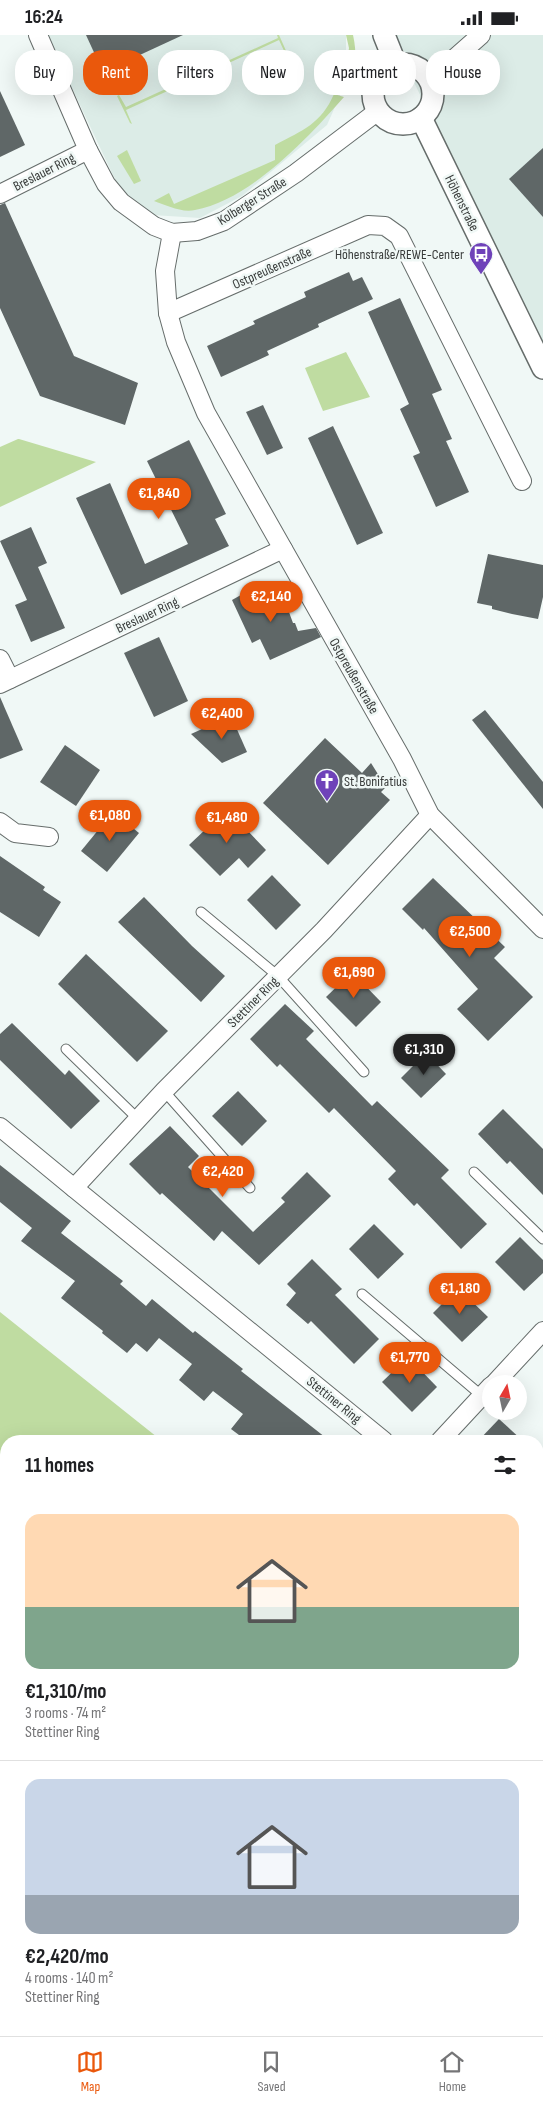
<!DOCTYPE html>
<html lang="en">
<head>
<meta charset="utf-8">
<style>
	body { margin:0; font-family:"Sofia Sans Condensed",sans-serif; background:#f2f2f2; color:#202124; height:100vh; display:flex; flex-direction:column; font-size:19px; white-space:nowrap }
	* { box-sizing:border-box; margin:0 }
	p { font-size:16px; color:#757577 }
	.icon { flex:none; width:28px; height:28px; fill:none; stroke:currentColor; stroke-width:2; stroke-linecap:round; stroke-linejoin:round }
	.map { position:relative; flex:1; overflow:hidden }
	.details { position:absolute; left:0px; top:1400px; width:544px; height:601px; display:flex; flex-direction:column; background:#fff; border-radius:20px 20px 0 0; box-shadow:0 5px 20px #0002 }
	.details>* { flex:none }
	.top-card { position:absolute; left:15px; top:15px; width:514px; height:45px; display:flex; gap:10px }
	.needle { width:32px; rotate:9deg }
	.fabs { position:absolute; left:482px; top:1340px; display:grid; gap:10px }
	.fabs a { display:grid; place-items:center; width:45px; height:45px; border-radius:50%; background:#fff; box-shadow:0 5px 20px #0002; font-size:25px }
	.price { position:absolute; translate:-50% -42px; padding:0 11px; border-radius:18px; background:#ea580c; color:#fff; font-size:16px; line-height:32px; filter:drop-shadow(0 1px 2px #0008) }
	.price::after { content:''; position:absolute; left:50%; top:30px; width:15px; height:11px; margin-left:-8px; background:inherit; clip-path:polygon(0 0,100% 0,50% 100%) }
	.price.active { background:#222; color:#fff }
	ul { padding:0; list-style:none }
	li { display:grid; align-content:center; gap:10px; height:265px; padding:0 25px }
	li+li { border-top:1px solid #e0e0e0 }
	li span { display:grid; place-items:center; height:155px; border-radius:15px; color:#555 }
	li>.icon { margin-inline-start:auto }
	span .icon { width:90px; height:90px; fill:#fffc; stroke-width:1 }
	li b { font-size:21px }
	h2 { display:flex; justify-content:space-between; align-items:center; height:60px; padding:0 25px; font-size:21px }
	.chip { padding:0 18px; border-radius:20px; background:#fff; box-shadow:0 5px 20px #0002; font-size:18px; line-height:45px }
	.chip.active { background:#ea580c; color:#fff }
	.status { display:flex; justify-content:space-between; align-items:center; height:35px; padding:0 25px; background:#fff; direction:ltr }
	.status svg { height:14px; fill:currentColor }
	.tab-bar { display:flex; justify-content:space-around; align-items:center; height:70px; border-top:1px solid #e0e0e0; background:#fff; font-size:14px; color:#757577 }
	.tab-bar a { display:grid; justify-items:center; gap:2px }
	.tab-bar .active { color:#ea580c }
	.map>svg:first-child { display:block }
	.built { fill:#dcece7 }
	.green { fill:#bfdca1 }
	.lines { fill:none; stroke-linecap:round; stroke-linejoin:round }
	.stream { stroke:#469ebc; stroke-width:6 }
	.building { fill:#5f6767 }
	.service-casing { stroke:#666d6b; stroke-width:11 }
	.minor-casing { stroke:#666d6b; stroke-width:20 }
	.tertiary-casing { stroke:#666d6b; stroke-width:24 }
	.service { stroke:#fff; stroke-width:9 }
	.minor { stroke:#fff; stroke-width:18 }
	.tertiary { stroke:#fff; stroke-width:21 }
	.labels { text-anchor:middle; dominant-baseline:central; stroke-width:5; stroke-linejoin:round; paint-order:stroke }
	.street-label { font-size:14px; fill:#383b3a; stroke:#f0f8f6 }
	.poi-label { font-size:14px; fill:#383b3a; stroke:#f0f8f6; text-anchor:end }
</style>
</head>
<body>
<div class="status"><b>16:24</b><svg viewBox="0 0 49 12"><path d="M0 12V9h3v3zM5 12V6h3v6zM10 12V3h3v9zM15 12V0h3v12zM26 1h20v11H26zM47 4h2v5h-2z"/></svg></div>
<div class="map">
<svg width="543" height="2001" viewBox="0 0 543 2001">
	<rect width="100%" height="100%" fill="#f0f8f6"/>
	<!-- built -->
	<g class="built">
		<polygon points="47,0 346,0 346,47 327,90 242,161 200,183 152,180 120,155"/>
		<polygon points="391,0 543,0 543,308 424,68"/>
	</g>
	<!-- green -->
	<g class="green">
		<polygon points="277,0 279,0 287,18 285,18 279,5 126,75 132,89 130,88 117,61 119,60 126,72 278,3"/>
		<path d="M346 0H353C357 18 356 32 350 50L344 47 349 13Z"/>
		<path d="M334 59 344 62C308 103 250 165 195 175 181 178 166 170 154 166L169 158 174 169 275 125V110C303 95 321 89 334 59Z"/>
		<polygon points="127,115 141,146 134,149 117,121"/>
		<polygon points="346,317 370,362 323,376 305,333"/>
		<polygon points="18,404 19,404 96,427 0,472 0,412"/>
		<polygon points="0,1277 162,1406 6,1406 6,1754 0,1745"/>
		<polygon points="0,1759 6,1768 6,1995 207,1995 202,2001 0,2001"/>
		<polygon points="538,1774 543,1779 543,1886 538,1881"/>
	</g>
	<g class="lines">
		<!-- stream -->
		<g class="stream">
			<polyline points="0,1709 6,1718"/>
			<polyline points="538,1885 543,1890"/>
		</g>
	</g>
	<!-- building -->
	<g class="building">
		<polygon points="86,0 183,0 103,37"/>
		<polygon points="0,56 25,110 0,122"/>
		<polygon points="543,113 543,182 509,144"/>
		<polygon points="5,168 74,321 138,348 125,390 40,361 0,273 0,170"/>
		<polygon points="349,237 353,246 362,242 373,264 318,289 319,292 267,316 269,320 221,342 207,311 255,289 253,286 306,262 304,257"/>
		<polygon points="400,263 442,355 432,359 452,404 446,406 469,457 436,472 413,421 420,418 400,374 409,369 368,277"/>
		<polygon points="263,370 283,413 267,420 246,377"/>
		<polygon points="333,391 383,498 357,510 308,403"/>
		<polygon points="189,405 226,479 215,484 229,511 121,560 76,463 110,448 145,529 188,509 147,426"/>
		<polygon points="31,492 47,528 38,532 65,593 31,607 15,570 27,565 0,506"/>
		<polygon points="488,519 543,530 543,562 538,584 512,579 492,574 492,571 477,568"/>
		<polygon points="267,551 271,560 274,559 276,563 283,561 293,588 295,588 298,596 316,593 321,602 270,625 260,604 252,608 232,565 248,556 249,558"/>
		<polygon points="159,602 188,666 154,682 124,618"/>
		<polygon points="0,662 23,715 0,724"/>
		<polygon points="485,675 543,747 543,774 472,685"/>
		<polygon points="231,681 247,717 222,728 191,699"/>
		<polygon points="325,703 362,738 371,728 386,752 381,757 390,765 328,830 263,768"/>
		<polygon points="65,710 100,735 76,771 40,747"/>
		<polygon points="227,774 266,815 248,833 239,823 220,841 189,810"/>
		<polygon points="113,777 139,798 107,837 81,816"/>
		<polygon points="0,821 45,852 43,855 61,867 39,902 0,877"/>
		<polygon points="272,840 301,870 276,895 247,865"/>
		<polygon points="433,843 505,912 494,923 533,962 488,1006 457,974 478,954 424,893 423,895 402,874"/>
		<polygon points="144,862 192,911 225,941 201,967 118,887"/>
		<polygon points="86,919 168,996 137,1027 58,949"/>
		<polygon points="352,937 381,967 356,992 326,962"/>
		<polygon points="285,969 314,996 306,1004 372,1071 377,1066 449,1135 441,1143 487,1189 461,1214 417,1168 414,1171 388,1144 396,1136 334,1073 329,1078 280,1029 277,1032 250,1004"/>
		<polygon points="12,988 65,1040 69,1035 100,1066 71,1094 0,1025 0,999"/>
		<polygon points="426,1018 446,1039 421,1063 401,1043"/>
		<polygon points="238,1056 267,1086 242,1111 212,1081"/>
		<polygon points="503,1074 543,1114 543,1160 510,1126 507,1129 478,1099"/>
		<polygon points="170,1091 199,1121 188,1132 253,1197 285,1167 281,1163 307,1137 331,1161 259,1230 222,1196 214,1206 162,1158 160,1160 129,1129"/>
		<polygon points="0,1130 71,1186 61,1198 123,1246 120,1249 146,1271 152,1264 193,1298 195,1296 243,1334 241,1336 330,1406 247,1406 231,1394 243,1379 213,1356 204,1366 179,1345 192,1329 159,1303 147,1317 136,1308 127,1318 102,1298 103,1296 61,1263 75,1246 21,1206 32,1193 0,1167"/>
		<polygon points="374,1189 404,1219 378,1244 349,1214"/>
		<polygon points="520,1202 543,1225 543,1238 524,1256 495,1227"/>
		<polygon points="312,1224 342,1254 335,1260 379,1304 354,1329 311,1286 308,1289 286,1270 296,1258 287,1249"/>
		<polygon points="458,1253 488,1282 462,1307 433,1278"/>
		<polygon points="408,1322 437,1352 412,1377 382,1347"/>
		<polygon points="499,1384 523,1406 478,1406"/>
	</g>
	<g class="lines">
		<!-- service casing -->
		<g class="service-casing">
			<g id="service">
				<polyline points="201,877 278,941 364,1037"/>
				<polyline points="66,1014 138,1084"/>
				<polyline points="164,1056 250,1153"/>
				<polyline points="474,1137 543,1204"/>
				<polyline points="362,1259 482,1361"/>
			</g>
		</g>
		<!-- minor casing -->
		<g class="minor-casing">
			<g id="minor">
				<polyline points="38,0 88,115 106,149 121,167 154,191 172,198 197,196 224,186 296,138 378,76"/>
				<polyline points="430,45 481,0"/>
				<polyline points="0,159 88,115"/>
				<polyline points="172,198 165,236 168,278 176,307 206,378 402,724 430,780 543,894"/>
				<polyline points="168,278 368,190 385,191 399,201 522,446"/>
				<polyline points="0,624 10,644"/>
				<polyline points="0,649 283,514"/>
				<polyline points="0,787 15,798 49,802"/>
				<polyline points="0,1092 74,1153"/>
				<polyline points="494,1349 543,1296"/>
				<polyline points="384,1406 74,1153 164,1056 324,895 430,780"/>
				<polyline points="440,1406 491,1351"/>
				<polyline points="538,1531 543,1535"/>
			</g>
		</g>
		<!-- tertiary casing -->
		<g class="tertiary-casing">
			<g id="tertiary">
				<polyline points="384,0 396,30"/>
				<circle cx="403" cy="59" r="30"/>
				<polyline points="421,83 543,333"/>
			</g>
		</g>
		<!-- service -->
		<use href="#service" class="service"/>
		<!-- minor -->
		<use href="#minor" class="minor"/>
		<!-- tertiary -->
		<use href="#tertiary" class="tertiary"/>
	</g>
	<!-- icons -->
	<defs>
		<g id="bus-pin" transform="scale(1.25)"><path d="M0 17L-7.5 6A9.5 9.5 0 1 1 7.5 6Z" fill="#6f42b9" stroke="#f0f8f6"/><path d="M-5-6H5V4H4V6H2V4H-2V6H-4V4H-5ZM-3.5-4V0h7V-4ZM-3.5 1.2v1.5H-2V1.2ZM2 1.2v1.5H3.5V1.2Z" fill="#fff"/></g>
		<g id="church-pin" transform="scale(1.25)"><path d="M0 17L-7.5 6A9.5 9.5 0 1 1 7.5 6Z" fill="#6f42b9" stroke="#f0f8f6"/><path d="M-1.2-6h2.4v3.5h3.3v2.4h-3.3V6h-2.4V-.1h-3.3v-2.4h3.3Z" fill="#fff"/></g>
	</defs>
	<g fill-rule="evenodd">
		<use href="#bus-pin" x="481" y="219"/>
		<use href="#church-pin" x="327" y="746"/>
	</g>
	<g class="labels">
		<!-- street labels -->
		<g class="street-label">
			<text transform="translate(44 137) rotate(-27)">Breslauer Ring</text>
			<text transform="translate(252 166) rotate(-32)">Kolberger Straße</text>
			<text transform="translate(462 168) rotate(64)">Höhenstraße</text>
			<text transform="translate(272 233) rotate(-24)">Ostpreußenstraße</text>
			<text transform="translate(147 580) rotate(-25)">Breslauer Ring</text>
			<text transform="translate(354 641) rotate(60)">Ostpreußenstraße</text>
			<text transform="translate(253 967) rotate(-45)">Stettiner Ring</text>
			<text transform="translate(334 1365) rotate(39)">Stettiner Ring</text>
		</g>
		<!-- poi labels -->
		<g class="poi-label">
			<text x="464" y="219">Höhenstraße/REWE-Center</text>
			<text x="344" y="746" text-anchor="start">St. Bonifatius</text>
		</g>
	</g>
</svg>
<div class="fabs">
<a><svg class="needle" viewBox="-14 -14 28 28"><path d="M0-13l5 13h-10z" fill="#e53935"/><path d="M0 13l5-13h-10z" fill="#757577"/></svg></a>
</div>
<b class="price" style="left:159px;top:485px">€1,840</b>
<b class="price" style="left:271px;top:588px">€2,140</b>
<b class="price" style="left:222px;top:705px">€2,400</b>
<b class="price" style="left:110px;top:807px">€1,080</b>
<b class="price" style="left:227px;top:809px">€1,480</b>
<b class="price" style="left:470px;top:923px">€2,500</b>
<b class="price" style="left:354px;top:964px">€1,690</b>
<b class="price active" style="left:424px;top:1041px">€1,310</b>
<b class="price" style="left:223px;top:1163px">€2,420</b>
<b class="price" style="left:460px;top:1280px">€1,180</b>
<b class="price" style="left:410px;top:1349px">€1,770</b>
<div class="top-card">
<a class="chip">Buy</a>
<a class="chip active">Rent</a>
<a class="chip">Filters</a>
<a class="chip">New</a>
<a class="chip">Apartment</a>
<a class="chip">House</a>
</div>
<section class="details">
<h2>11 homes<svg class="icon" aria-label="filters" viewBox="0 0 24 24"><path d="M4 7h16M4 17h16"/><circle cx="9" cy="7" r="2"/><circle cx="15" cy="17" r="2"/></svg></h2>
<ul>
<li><span style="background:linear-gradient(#ffd9b3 60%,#7fa58c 0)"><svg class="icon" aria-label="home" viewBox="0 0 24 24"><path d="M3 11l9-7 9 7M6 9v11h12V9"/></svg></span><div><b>€1,310/mo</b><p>3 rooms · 74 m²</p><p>Stettiner Ring</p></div></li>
<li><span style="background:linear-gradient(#c9d6e8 75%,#9aa5b1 0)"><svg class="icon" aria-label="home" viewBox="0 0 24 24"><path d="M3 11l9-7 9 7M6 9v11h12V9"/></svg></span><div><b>€2,420/mo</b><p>4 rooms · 140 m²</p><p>Stettiner Ring</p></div></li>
</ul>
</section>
</div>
<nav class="tab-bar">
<a class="active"><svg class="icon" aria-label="map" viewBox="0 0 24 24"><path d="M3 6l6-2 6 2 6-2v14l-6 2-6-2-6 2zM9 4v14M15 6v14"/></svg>Map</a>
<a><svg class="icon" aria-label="saved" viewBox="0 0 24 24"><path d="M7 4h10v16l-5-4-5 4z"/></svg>Saved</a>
<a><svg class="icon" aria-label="home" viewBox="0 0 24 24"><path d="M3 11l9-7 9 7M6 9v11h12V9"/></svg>Home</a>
</nav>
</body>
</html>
